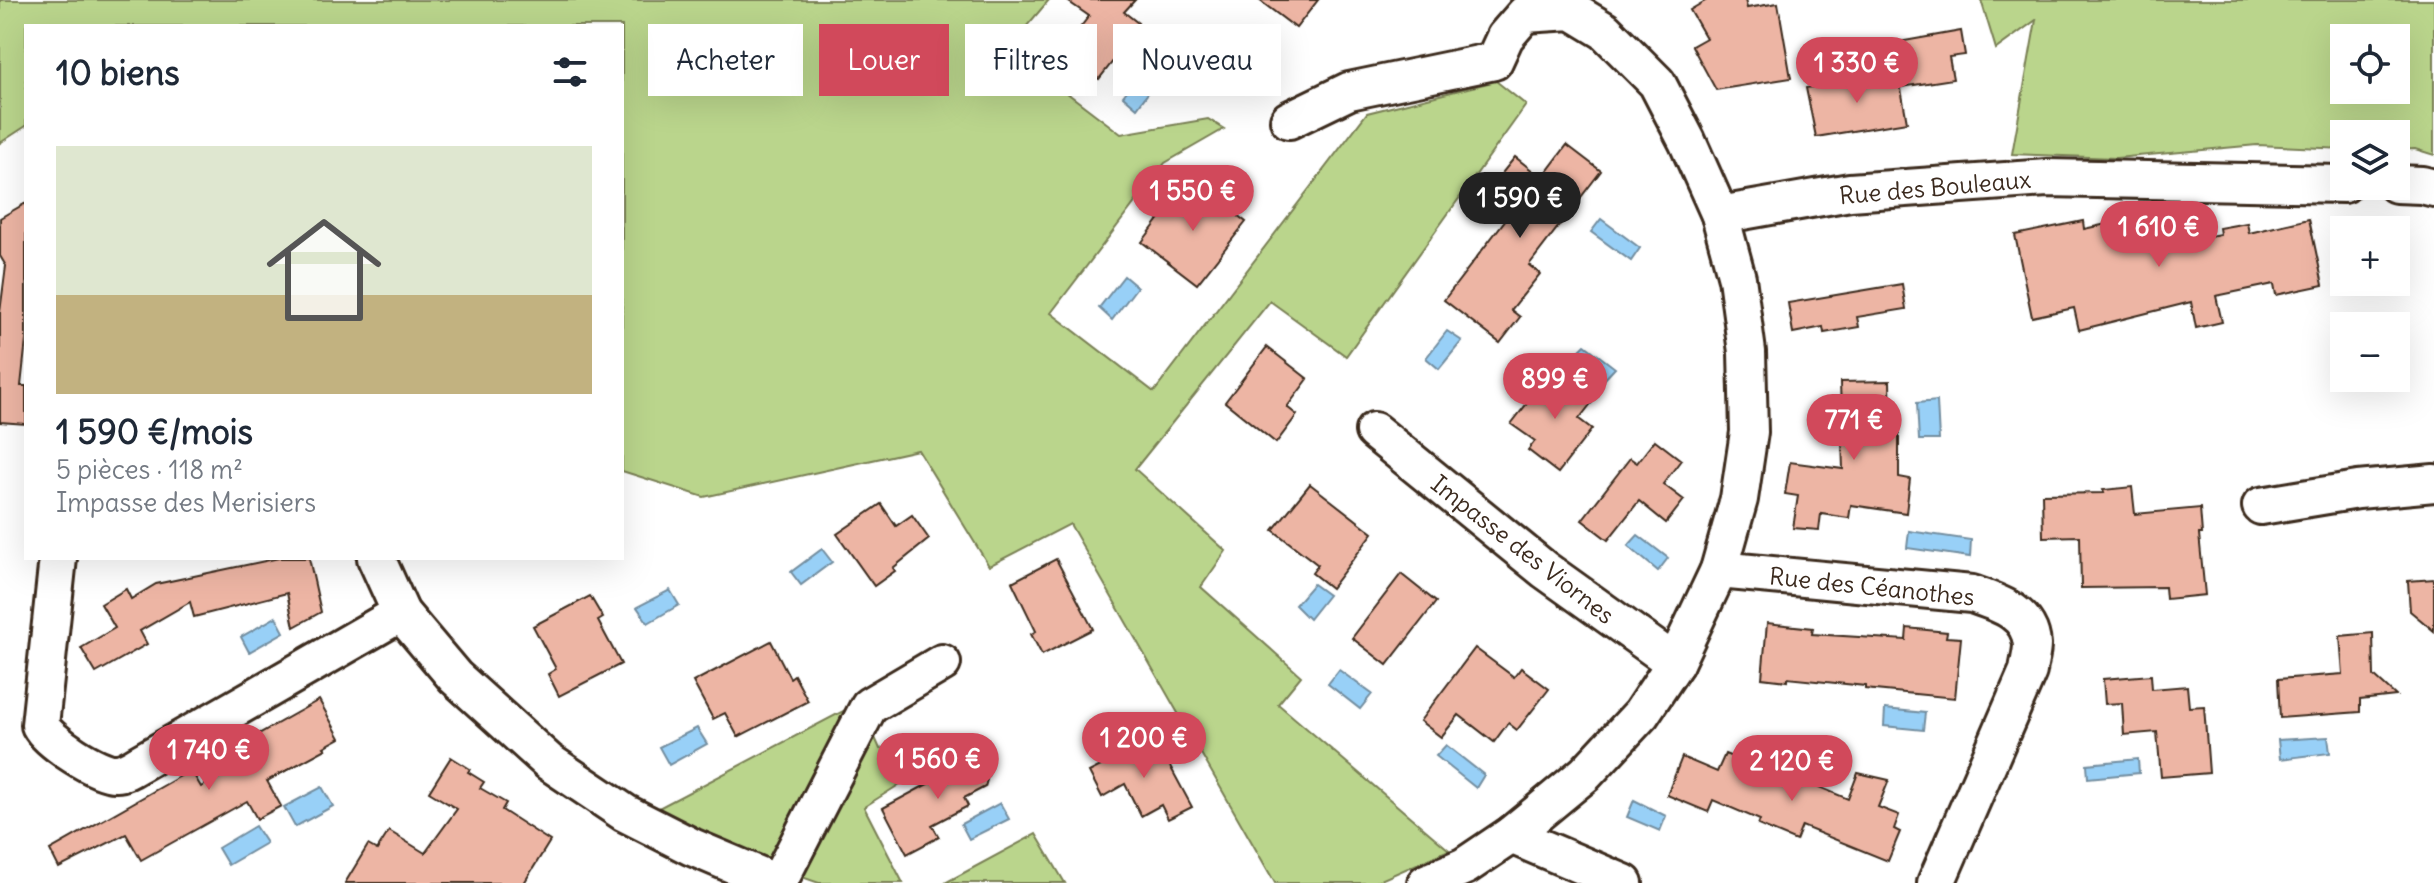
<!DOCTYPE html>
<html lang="fr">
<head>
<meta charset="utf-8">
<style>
	body { margin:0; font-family:Delius,sans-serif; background:#f2f2f3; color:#1f2937; height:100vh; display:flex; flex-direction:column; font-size:30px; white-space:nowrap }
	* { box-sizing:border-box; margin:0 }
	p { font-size:26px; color:#747a83 }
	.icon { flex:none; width:44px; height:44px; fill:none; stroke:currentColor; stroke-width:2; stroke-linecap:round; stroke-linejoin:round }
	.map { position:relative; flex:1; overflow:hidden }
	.sheet { position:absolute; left:24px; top:24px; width:600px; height:536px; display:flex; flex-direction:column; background:#fff; border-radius:0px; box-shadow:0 8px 32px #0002 }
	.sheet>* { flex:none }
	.guide { position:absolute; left:648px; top:24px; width:760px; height:72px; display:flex; gap:16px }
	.fabs { position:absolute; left:2330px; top:24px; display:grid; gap:16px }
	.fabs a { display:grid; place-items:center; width:80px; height:80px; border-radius:0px; background:#fff; box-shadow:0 8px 32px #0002; font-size:40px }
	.price { position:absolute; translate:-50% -68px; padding:0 18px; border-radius:28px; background:#d1495b; color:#fff; font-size:26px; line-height:52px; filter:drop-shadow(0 2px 4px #0008) }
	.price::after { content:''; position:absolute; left:50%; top:48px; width:24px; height:18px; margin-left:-12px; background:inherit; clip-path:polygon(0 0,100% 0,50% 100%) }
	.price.active { background:#222; color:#fff }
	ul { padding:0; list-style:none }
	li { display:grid; align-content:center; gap:16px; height:424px; padding:0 32px }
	li span { display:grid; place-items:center; height:248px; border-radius:0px; color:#555 }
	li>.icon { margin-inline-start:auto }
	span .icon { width:144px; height:144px; fill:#fffc; stroke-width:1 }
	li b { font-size:34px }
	h2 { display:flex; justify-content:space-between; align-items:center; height:96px; padding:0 32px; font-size:34px }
	.chip { padding:0 28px; border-radius:0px; background:#fff; box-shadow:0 8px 32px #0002; font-size:28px; line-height:72px }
	.chip.active { background:#d1495b; color:#fff }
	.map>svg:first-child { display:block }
	.green { fill:#bad58c; stroke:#7a8055; stroke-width:2; fill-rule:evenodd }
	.water { fill:#98d0f7; stroke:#738ea0; stroke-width:2 }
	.building { fill:#edb5a4; stroke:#3b2a1e; stroke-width:2 }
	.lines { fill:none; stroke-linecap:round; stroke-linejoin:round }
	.street-casing { stroke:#3b2a1e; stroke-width:42 }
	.street { stroke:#fff; stroke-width:36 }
	.labels { text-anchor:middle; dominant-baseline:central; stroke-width:6; stroke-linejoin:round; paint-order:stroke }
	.street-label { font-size:24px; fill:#3b2a1e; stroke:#fff }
</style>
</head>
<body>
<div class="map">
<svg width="2434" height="883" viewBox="0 0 2434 883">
	<rect width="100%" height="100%" fill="#fff"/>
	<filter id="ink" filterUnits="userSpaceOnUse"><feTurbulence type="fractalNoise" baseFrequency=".0125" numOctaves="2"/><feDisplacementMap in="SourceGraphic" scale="16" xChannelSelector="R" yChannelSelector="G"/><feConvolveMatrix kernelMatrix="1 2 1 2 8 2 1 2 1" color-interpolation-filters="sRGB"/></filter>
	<g filter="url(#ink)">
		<!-- green -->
		<g class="green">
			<polygon points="0,0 1049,0 1008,48 1121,134 1208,119 1224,129 1165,163 1051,313 1154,392 1367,113 1496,81 1526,105 1346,356 1270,301 1135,469 1226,551 1201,587 1301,676 1278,704 1449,850 1374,883 1275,883 1070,524 989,566 918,450 704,497 622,471 622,26 26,26 26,126 0,143"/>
			<path d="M1981 0H2434V155L2415 149 2396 150V134H2344V149L2257 145 2116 158 2012 154 2036 20 1996 49ZM2396 38V90H2344V38Z"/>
			<polygon points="849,708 776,864 653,811"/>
			<polygon points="869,724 880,749 897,744 913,776 864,807 903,883 819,883 799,876"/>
			<polygon points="1036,834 1065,883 945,883"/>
		</g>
		<!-- water -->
		<g class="water">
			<polygon points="1145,68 1159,78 1137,108 1123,96"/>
			<polygon points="1601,219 1640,248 1631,261 1591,232"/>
			<polygon points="1124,276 1137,287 1112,320 1099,308"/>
			<polygon points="1447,331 1462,341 1439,369 1426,358"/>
			<polygon points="1585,345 1615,368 1602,382 1573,357"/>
			<polygon points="1937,401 1939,440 1919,440 1917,403"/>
			<polygon points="1909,531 1971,540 1970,557 1907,548"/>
			<polygon points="1638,535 1668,558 1658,571 1628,546"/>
			<polygon points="822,549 832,562 801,585 791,572"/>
			<polygon points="1313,584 1328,595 1309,619 1295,605"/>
			<polygon points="670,590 679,605 648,623 637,607"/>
			<polygon points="276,617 284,632 249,652 241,637"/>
			<polygon points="1339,670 1372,694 1360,709 1328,684"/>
			<polygon points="1885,709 1925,713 1923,730 1884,726"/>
			<polygon points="697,728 707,744 669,765 659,747"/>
			<polygon points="2328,737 2330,753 2280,759 2278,740"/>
			<polygon points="1446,745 1484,775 1476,788 1436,756"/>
			<polygon points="2138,759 2139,773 2088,778 2087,764"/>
			<polygon points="322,787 333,806 295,827 284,807"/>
			<polygon points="1634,800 1666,816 1660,831 1627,817"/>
			<polygon points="1000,803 1009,819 969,839 961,824"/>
			<polygon points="255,826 266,843 228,865 218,848"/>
		</g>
		<!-- building -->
		<g class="building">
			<polygon points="1066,0 1135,0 1124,12 1138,23 1121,45 1124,47 1099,79 1062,51 1089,16"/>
			<polygon points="1259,0 1318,0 1296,28"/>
			<polygon points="1707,0 1745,0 1747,8 1778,3 1791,78 1716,90 1692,46 1706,38 1690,10"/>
			<polygon points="1961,31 1965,55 1949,57 1953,79 1901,87 1893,43"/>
			<polygon points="1898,72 1907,122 1816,137 1806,88"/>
			<polygon points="1567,145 1601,171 1529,265 1540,274 1511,310 1520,317 1500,343 1444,300 1519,202 1494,183 1515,157 1542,178"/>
			<polygon points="1186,184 1215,206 1219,201 1246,222 1197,284 1142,242"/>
			<polygon points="26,203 26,340 21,386 26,386 26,424 0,422 0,312 6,266 0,256 0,218"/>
			<polygon points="2309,219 2323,285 2276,295 2274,284 2216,296 2222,322 2196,328 2191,302 2079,330 2074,308 2032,317 2015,235 2083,221 2084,229 2125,220 2129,237 2166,228 2170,244 2220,234 2219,228 2247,223 2249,233"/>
			<polygon points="1902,284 1906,309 1857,317 1859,327 1824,333 1823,327 1793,333 1788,303"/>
			<polygon points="1267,347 1308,379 1287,407 1297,415 1276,443 1225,402"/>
			<polygon points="1553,370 1593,401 1579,419 1592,429 1558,473 1528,450 1535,441 1511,424"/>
			<polygon points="1890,381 1891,430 1899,430 1899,477 1910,479 1906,513 1851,505 1849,518 1821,514 1819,530 1793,528 1798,496 1785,494 1790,462 1843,469 1840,382"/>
			<polygon points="1655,440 1681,460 1663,484 1684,500 1666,523 1639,501 1608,540 1582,520 1630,458 1637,463"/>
			<polygon points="1310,484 1373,533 1331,588 1312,573 1318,565 1273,530"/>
			<polygon points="2132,487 2135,514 2200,508 2202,534 2199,534 2205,595 2166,599 2165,587 2081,588 2080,536 2043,537 2042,494 2104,493 2103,490"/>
			<polygon points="881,504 896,526 912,515 929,539 893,568 895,571 874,586 837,534"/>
			<polygon points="279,558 309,558 321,612 294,627 287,593 194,617 190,602 140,631 147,644 96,673 81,648 115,628 101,604 126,589 131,599 156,584"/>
			<polygon points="1056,559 1093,629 1042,655 1031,634 1036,631 1012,582"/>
			<polygon points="1401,574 1436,602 1387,665 1352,638"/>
			<polygon points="2434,579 2434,631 2410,611 2408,581"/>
			<polygon points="590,596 603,618 598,621 621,664 559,696 548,674 556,669 533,626"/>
			<polygon points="1767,623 1813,628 1812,634 1906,640 1907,628 1947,632 1946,637 1961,638 1955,698 1865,689 1865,686 1787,678 1787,681 1762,678"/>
			<polygon points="2373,633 2374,676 2396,696 2360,700 2360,712 2280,718 2278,679 2343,674 2340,636"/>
			<polygon points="771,641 790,678 794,675 808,701 738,737 725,713 713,719 693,682"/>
			<polygon points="1475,648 1514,677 1521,668 1549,689 1517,730 1508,723 1494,742 1459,715 1441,737 1420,721"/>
			<polygon points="2151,675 2152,689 2187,686 2189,707 2204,706 2209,773 2161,777 2157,732 2124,735 2122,703 2105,704 2103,679"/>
			<polygon points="319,700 340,738 324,747 326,749 267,781 281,806 257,819 247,801 141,860 126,834 59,868 50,850 191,770 201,787 259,755 250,739"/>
			<polygon points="1155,738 1192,807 1168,819 1161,805 1141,816 1125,784 1102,797 1089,772"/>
			<polygon points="984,745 992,761 985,787 964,798 968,806 932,825 939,837 907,854 883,808 963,765 967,754"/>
			<polygon points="1725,754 1762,769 1764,764 1848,799 1858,773 1889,780 1878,807 1899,815 1894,829 1900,832 1888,861 1802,826 1796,841 1758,825 1760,820 1713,800 1708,812 1667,795 1682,757 1717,772"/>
			<polygon points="451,757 470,769 468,772 484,782 480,788 506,803 502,810 550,841 524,883 345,883 368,845 377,850 389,831 425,853 457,809 429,792"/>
		</g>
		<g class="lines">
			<!-- street casing -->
			<g class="street-casing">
				<g id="street">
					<polyline points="1289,120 1349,91 1494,61 1505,37 1525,14 1572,11 1605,31 1657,83 1687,141 1720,215 1737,278 1747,352 1749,432 1739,499 1719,570 1675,663 1641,714 1585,774 1511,835 1465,866 1426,883"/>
					<polyline points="2396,184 2422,185 2434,188"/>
					<polyline points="1720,215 1850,192 2047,178 2344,184"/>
					<polyline points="1374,431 1545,570 1675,663"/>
					<polyline points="2261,506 2358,490 2434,483"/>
					<path d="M58 558 40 725C48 741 98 774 116 773 125 773 133 767 140 763L401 613"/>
					<polyline points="376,558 401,613 455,677 549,762 625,813 692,847 777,883"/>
					<path d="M1719 570 1972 594C1998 603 2030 612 2032 645 2032 653 2029 663 2028 671L1936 883"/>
					<polyline points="1511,835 1624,883"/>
					<polyline points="778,883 869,706 942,663"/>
				</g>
			</g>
			<!-- street -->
			<use href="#street" class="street"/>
		</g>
	</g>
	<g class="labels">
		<!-- street labels -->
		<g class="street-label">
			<text transform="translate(1935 187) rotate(-5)">Rue des Bouleaux</text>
			<text transform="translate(1523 549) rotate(38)">Impasse des Viornes</text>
			<text transform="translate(1872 586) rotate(6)">Rue des Céanothes</text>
		</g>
	</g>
</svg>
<div class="fabs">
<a><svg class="icon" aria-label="locate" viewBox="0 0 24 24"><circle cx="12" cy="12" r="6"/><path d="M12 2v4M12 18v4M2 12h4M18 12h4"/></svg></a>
<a><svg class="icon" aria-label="layers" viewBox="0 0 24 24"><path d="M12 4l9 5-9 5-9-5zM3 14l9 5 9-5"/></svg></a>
<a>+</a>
<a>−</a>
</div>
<b class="price" style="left:1857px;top:105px">1 330 €</b>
<b class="price" style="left:1193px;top:233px">1 550 €</b>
<b class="price active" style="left:1520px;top:240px">1 590 €</b>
<b class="price" style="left:2159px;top:269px">1 610 €</b>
<b class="price" style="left:1555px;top:421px">899 €</b>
<b class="price" style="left:1854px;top:462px">771 €</b>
<b class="price" style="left:1144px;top:780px">1 200 €</b>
<b class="price" style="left:209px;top:792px">1 740 €</b>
<b class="price" style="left:938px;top:801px">1 560 €</b>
<b class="price" style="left:1792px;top:803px">2 120 €</b>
<div class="guide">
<a class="chip">Acheter</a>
<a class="chip active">Louer</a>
<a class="chip">Filtres</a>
<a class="chip">Nouveau</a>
</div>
<section class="sheet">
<h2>10 biens<svg class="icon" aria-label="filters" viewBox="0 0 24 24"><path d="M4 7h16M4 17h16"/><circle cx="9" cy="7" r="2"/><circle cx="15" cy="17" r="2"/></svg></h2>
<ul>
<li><span style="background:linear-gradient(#dfe7d0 60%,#c2b280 0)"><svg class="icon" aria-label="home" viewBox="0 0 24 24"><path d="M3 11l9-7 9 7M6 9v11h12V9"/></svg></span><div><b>1 590 €/mois</b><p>5 pièces · 118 m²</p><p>Impasse des Merisiers</p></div></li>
</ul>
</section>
</div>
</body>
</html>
